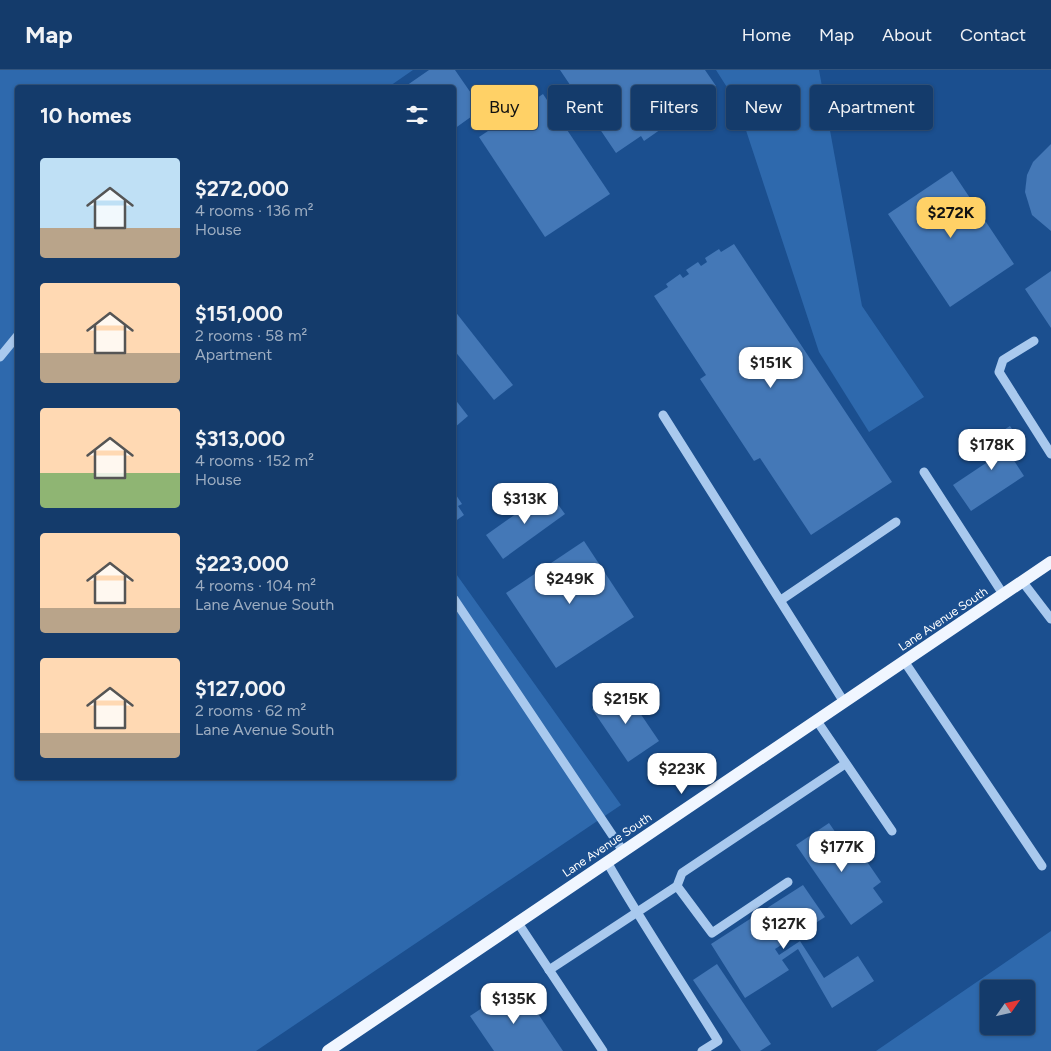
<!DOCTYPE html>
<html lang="en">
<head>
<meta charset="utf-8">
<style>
	body { margin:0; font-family:Figtree,sans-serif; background:#214673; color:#f1f3f6; height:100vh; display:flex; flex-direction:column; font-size:19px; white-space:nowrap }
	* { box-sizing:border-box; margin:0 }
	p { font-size:16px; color:#9dadc1 }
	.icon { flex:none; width:28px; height:28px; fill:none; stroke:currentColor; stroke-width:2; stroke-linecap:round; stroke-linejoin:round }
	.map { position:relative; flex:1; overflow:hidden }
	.drawer { position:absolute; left:15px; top:15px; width:441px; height:695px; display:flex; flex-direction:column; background:#143b6b; border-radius:5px; box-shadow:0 1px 4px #0004,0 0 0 1px #33557e }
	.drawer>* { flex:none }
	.top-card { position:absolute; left:471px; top:15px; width:475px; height:45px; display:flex; gap:10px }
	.needle { width:32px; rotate:56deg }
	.buttons { position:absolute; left:980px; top:910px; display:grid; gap:10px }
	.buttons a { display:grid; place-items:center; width:55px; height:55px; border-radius:5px; background:#143b6b; box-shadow:0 1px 4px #0004,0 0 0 1px #33557e; font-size:25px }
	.price { position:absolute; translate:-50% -42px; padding:0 11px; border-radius:10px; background:#fff; color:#222; font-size:16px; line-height:32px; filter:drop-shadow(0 1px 2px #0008) }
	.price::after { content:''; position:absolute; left:50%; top:30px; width:15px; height:11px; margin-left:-8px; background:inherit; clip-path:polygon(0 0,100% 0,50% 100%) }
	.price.on { background:#ffd166; color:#111 }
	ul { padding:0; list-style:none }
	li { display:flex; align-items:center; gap:15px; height:125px; padding:0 25px }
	li span { display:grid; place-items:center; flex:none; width:140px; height:100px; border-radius:5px; color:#555 }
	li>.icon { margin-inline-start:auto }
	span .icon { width:60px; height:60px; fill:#fffc; stroke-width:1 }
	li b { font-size:21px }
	h2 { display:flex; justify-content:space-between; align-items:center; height:60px; padding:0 25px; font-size:21px }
	.chip { padding:0 18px; border-radius:5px; background:#143b6b; box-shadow:0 1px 4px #0004,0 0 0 1px #33557e; font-size:18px; line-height:45px }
	.chip.on { background:#ffd166; color:#111 }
	header { display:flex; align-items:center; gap:30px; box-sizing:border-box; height:70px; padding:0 25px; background:#143b6b; border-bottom:1px solid #33557e }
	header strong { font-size:24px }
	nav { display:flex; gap:28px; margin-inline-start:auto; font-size:18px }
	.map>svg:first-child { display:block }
	.green { fill:#2e69ad; fill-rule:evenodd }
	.building { fill:#4478b7 }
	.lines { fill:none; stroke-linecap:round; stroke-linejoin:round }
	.minor { stroke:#a9c9ee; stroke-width:9 }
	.major { stroke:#f0f6ff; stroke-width:12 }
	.labels { text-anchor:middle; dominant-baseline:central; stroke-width:4.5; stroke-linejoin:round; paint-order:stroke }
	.street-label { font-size:12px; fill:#fff; stroke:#1b4f8f }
</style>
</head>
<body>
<header>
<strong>Map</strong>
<nav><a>Home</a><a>Map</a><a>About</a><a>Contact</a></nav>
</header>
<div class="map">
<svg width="1051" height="981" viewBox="0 0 1051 981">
	<rect width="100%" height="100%" fill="#1b4f8f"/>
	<!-- green -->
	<g class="green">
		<polygon points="0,0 413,0 387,18 18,18 18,708 454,708 454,501 621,735 256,981 0,981"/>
		<polygon points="716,0 819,0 862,236 924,327 869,362 819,282 737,33"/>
		<path d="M1051 861V981H876ZM989 919H1026V956H989Z"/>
	</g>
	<!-- building -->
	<g class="building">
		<polygon points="429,0 455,0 482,39 454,59 454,18 403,18"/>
		<polygon points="560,0 705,0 716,16 711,19 715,24 692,39 689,34 661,52 664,57 644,71 641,66 616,83"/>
		<polygon points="543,24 610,124 545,167 479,67"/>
		<polygon points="1051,74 1051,161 1032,145 1025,122 1027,105 1033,92"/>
		<polygon points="952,101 1014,194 950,237 888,144"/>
		<polygon points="734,174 892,412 811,465 760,388 754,391 700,309 706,305 654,226 668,217 666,214 680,204 683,208 689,204 686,200 698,192 701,196 707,192 705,188 719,179 721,182"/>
		<polygon points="1051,201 1051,258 1025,219"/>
		<polygon points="454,240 513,315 494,330 454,280"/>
		<polygon points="454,328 468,346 454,358"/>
		<polygon points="1010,356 1022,374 1009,383 1024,406 971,441 953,415 992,389 982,374"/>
		<polygon points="548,421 565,444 503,489 486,465"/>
		<polygon points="454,422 462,434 458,436 464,445 454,452"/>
		<polygon points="584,471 634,547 556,598 506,523"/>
		<polygon points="623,618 659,671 628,692 592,639"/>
		<polygon points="829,753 852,786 859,780 881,812 873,818 883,832 851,855 796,775"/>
		<polygon points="803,815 825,847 775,879 779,885 800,871 824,908 858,886 874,911 832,938 798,879 782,890 789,900 745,928 711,874"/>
		<polygon points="717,894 771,974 760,981 741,981 693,910"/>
		<polygon points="518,914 563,981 494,981 470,946"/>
	</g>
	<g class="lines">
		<!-- minor -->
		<g class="minor">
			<polyline points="1034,271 1003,290 999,302 1051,384"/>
			<polyline points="0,287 18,265"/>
			<polyline points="663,345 844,632"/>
			<polyline points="924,402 1003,524"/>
			<polyline points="1022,511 1051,549"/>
			<polyline points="454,529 623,781"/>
			<polyline points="781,530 896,452"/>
			<polyline points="904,591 1042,796"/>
			<polyline points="817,651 892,761"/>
			<path d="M607 792C642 853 681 911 718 971L702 981"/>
			<polyline points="677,816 712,863 788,812"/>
			<polyline points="518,853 603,981"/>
			<polyline points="549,900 677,816 682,803 845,694"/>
		</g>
		<!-- major -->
		<polyline class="major" points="328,981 1051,492"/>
	</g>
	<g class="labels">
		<!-- street labels -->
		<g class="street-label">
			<text transform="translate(943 549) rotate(-34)">Lane Avenue South</text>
			<text transform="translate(607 775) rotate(-34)">Lane Avenue South</text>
		</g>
	</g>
</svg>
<div class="buttons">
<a><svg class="needle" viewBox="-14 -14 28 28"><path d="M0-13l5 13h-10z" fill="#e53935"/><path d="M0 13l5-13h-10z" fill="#9dadc1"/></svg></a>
</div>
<b class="price on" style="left:951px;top:169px">$272K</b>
<b class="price" style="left:771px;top:319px">$151K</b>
<b class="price" style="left:992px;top:401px">$178K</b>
<b class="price" style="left:525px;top:455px">$313K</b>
<b class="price" style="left:570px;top:535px">$249K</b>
<b class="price" style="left:626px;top:655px">$215K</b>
<b class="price" style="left:682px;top:725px">$223K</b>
<b class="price" style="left:842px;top:803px">$177K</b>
<b class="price" style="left:784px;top:880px">$127K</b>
<b class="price" style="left:514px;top:955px">$135K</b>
<div class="top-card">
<a class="chip on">Buy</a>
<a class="chip">Rent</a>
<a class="chip">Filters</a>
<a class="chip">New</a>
<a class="chip">Apartment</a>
</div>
<section class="drawer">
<h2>10 homes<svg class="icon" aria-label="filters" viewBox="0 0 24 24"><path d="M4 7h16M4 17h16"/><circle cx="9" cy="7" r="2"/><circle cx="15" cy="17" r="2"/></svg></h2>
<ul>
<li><span style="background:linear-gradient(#bfe0f5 70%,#b9a48a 0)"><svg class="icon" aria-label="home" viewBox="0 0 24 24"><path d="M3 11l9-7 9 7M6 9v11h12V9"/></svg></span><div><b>$272,000</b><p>4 rooms · 136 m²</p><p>House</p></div></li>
<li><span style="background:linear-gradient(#ffd9b3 70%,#b9a48a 0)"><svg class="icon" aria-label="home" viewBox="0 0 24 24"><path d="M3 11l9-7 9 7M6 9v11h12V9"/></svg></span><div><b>$151,000</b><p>2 rooms · 58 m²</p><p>Apartment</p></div></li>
<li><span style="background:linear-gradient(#ffd9b3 65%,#8fb573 0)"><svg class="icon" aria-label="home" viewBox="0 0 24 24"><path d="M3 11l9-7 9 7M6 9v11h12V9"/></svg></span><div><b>$313,000</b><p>4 rooms · 152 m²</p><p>House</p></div></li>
<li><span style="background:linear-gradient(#ffd9b3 75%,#b9a48a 0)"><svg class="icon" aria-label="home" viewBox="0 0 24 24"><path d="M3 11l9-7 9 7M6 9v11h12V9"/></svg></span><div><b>$223,000</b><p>4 rooms · 104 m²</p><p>Lane Avenue South</p></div></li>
<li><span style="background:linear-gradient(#ffd9b3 75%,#b9a48a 0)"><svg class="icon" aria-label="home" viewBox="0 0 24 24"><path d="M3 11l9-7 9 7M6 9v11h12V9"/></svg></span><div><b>$127,000</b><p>2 rooms · 62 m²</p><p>Lane Avenue South</p></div></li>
</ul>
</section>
</div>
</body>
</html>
